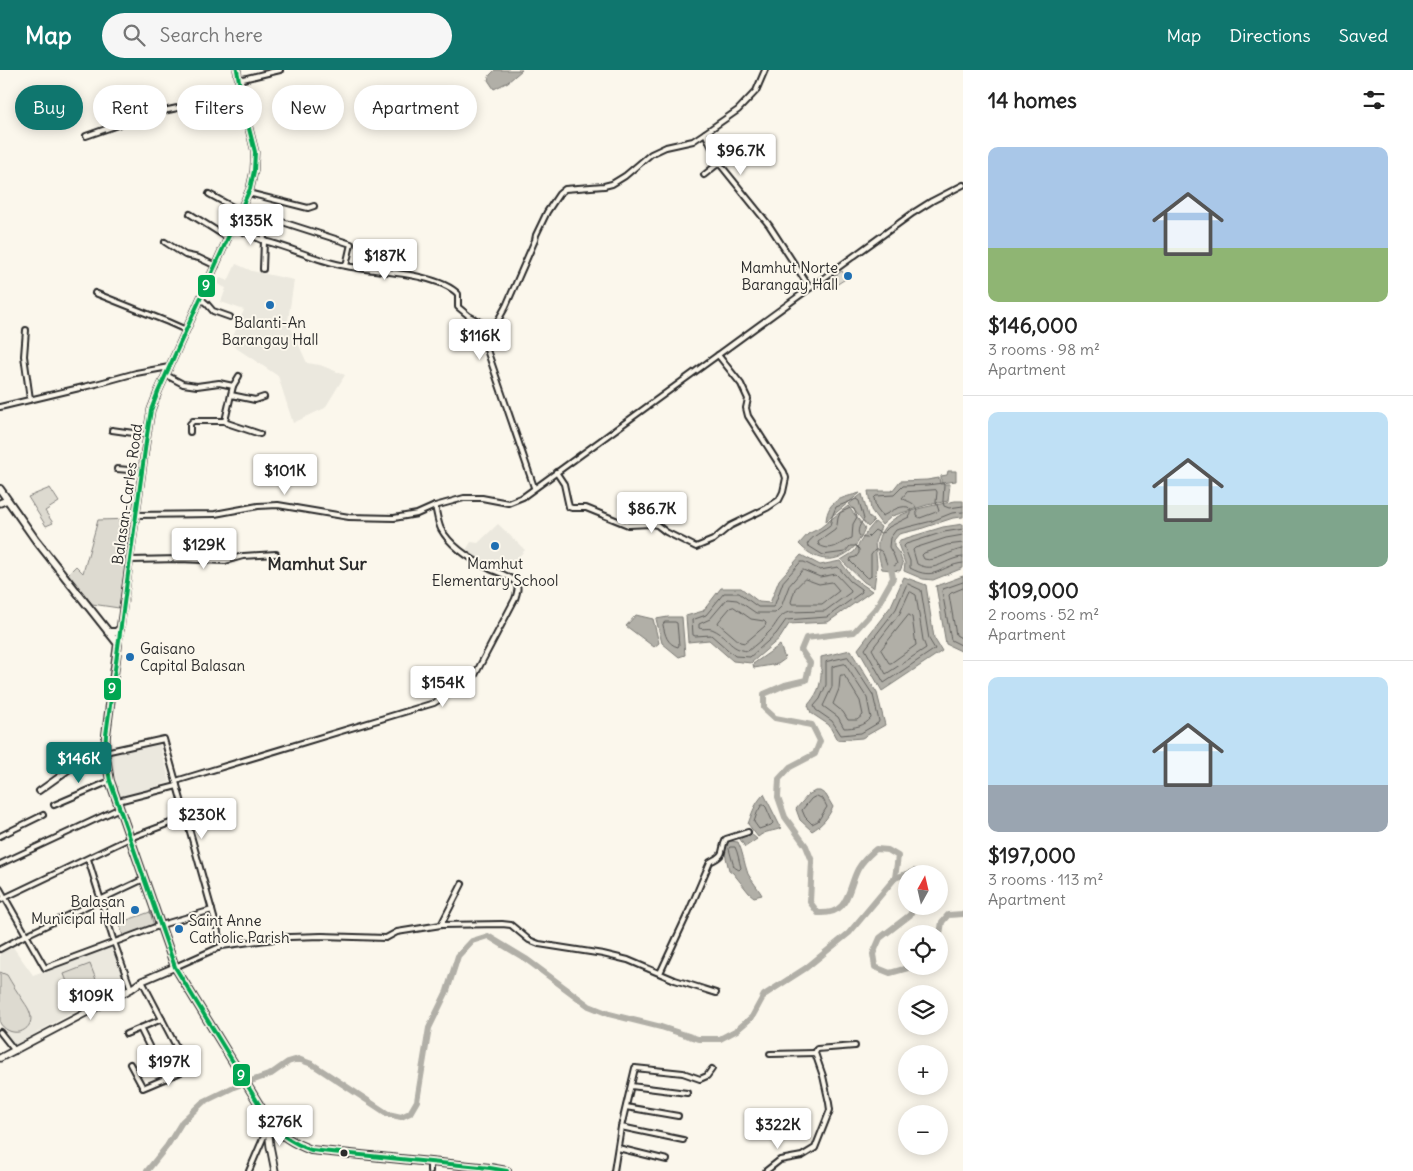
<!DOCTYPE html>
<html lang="en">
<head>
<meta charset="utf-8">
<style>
	body { margin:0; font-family:Delius,sans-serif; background:#f6f6f6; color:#222; height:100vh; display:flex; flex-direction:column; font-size:19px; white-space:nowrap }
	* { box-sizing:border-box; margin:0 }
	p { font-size:16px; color:#767676 }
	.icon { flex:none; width:28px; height:28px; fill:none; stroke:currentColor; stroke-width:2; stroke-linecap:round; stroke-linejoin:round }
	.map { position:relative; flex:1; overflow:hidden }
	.drawer { display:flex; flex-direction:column; background:#fff; width:450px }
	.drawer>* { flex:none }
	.guide { position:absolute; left:15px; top:15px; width:475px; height:45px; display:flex; gap:10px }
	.needle { width:32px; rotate:8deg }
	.tools { position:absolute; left:898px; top:795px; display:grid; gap:10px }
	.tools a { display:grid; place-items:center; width:50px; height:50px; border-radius:50%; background:#fff; box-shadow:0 2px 12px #0003; font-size:25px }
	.price { position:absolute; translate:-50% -42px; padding:0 11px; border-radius:5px; background:#fff; color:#222; font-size:16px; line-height:32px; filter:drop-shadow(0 1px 2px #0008) }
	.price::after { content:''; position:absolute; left:50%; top:30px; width:15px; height:11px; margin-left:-8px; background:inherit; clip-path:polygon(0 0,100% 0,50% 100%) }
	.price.on { background:#0f766e; color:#fff }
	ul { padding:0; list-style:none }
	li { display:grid; align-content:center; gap:10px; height:265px; padding:0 25px }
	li+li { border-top:1px solid #e0e0e0 }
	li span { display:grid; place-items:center; height:155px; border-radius:10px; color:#555 }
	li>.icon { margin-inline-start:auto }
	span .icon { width:90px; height:90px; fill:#fffc; stroke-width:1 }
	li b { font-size:21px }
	h2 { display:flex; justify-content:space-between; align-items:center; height:60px; padding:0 25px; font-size:21px }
	.chip { padding:0 18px; border-radius:22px; background:#fff; box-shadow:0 2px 12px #0003; font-size:18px; line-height:45px }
	.chip.on { background:#0f766e; color:#fff }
	header { display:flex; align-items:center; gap:30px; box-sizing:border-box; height:70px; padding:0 25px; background:#0f766e; color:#fff }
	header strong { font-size:24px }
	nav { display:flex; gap:28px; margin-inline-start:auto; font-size:18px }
	.search { width:350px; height:45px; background:#f6f6f6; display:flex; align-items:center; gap:12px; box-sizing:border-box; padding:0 18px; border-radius:28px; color:#767676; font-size:19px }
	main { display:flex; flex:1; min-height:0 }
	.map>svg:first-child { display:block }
	.built { fill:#ebe8de }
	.green { fill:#dddad0; stroke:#84827e }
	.water { fill:#b1afa7; stroke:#7b7a75 }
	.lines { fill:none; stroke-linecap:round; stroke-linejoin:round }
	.shore { stroke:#61605d; stroke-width:1 }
	.river { stroke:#b1afa7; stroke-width:6 }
	.street-casing { stroke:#2b2b2b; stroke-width:8 }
	.secondary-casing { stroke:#2b2b2b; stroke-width:9 }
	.primary-casing { stroke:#2b2b2b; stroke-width:10 }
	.street { stroke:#fbf7ec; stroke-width:4 }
	.secondary { stroke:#fbf7ec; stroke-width:5.5 }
	.primary { stroke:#fbf7ec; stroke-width:6 }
	.bus-1-casing { stroke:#fbf7ec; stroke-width:8 }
	.bus-1 { stroke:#00a651; stroke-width:4 }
	.poi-dot { fill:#1f6fb2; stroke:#fbf7ec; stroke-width:2 }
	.bus-dot { fill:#2b2b2b; stroke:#fbf7ec; stroke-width:2 }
	.labels { text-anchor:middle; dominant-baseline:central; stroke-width:4; stroke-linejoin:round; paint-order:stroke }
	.poi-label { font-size:15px; fill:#2b2b2b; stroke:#fbf7ec; text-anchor:end }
	.street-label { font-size:15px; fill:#2b2b2b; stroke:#fbf7ec }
	.quarter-label { font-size:18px; font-weight:bold; fill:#2b2b2b; stroke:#fbf7ec }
	.line-badge { stroke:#fbf7ec; stroke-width:2 }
	.badge-label { font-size:14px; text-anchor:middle; font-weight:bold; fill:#fff }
</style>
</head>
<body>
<header>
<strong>Map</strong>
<div class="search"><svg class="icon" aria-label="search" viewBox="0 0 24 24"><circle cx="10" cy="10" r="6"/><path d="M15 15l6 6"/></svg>Search here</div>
<nav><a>Map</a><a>Directions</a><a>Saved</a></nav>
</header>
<main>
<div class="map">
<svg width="963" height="1101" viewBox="0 0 963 1101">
	<rect width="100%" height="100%" fill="#fbf7ec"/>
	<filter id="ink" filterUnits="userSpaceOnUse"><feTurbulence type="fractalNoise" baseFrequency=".02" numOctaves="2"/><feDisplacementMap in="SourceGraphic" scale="10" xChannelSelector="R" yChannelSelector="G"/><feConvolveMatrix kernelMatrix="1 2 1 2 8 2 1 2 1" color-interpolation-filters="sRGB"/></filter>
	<g filter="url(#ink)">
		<!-- built -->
		<g class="built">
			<polygon points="236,194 252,201 294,210 288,251 307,293 320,295 345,305 325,338 293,353 278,306 230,274 244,240 221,232 226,218 217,214 220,208 228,211"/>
			<polygon points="498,454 525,480 504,503 476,489 466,480 471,472 478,473"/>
			<polygon points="159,672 170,712 120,728 110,685"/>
			<polygon points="112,876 126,916 73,942 15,975 0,955 0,881 13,877 33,905"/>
		</g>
		<!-- green -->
		<g class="green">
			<polygon points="842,201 847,208 836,215 832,208"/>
			<polygon points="50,418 59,432 45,441 53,453 46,456 28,427"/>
			<polygon points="132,449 119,538 92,534 68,504 76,496 83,503 98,450"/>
			<polygon points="150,842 154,856 123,866 119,853"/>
			<polygon points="90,894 100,920 74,930 64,904"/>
			<path d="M0 902 7 905C12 914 18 923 24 932 26 935 29 939 30 943 36 960 12 971 0 953Z"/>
		</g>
		<!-- water -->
		<g class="water">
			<polygon points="495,0 522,0 508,12 494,19 488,10 490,5"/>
			<polygon points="948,401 956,401 956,411 941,413 941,406 947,405"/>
			<polygon points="939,408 940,414 950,414 948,431 927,435 892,446 882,455 871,440 868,421 892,421 900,411 927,410"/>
			<path d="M860 423 826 451C828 429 842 428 860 423Z"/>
			<polygon points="862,424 868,446 874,451 868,457 849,434"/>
			<path d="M955 431H963V447L953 448 920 459 899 464 894 470V477L899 483 903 494 900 501 882 499C880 491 877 481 878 472 883 440 930 437 955 431Z"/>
			<path d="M848 436 865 458C862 465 857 476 850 481 832 495 814 490 799 474L808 464 820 458Z"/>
			<polygon points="875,452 881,457 875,472 877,495 874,518 864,512 841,490 854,482 866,463"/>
			<polygon points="963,454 963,498 933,510 923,509 904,501 905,493 898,474 900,470 943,457"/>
			<polygon points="801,485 820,495 840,491 853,508 872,521 828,552 789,554 780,568 751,593 733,591 709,570 688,572 686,546 703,541 721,518 741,518 759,532 770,533 779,510"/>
			<polygon points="963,506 963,582 946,574 936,516"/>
			<polygon points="904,507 926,515 934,568 942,581 882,621 858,579 891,536"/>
			<polygon points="636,545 653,549 659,573 654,577 626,556"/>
			<polygon points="668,547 682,547 685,585 679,587 662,573 656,549"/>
			<polygon points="780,575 785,589 778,594 754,598 753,594"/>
			<path d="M850 580 877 623 885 655 862 668 837 670 829 655 811 643 808 635C823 617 821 609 821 587Z"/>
			<path d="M815 721H820L826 725 833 737C828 748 822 755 812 761L800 750 796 739 808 725Z"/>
			<path d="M764 724 781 758C773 762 766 760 758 767L748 754C752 743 755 733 764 724Z"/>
			<polygon points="750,763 757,769 745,777 740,769"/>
			<path d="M730 771 738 772C743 782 744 793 748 804 752 811 758 818 762 825L754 827 749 823 733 803 729 800 724 779 726 772Z"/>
		</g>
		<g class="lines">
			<!-- shore -->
			<g class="shore">
				<path d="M936 420 937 422 936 432 939 441 920 448 917 446C917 431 911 434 902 428L907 422Z"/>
				<path d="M963 436 949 438 944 436 943 431 944 415 943 413 927 415 903 416 894 425 876 426 874 428 876 438 882 446C890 443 898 435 908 437 912 440 912 444 909 447L889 457 884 462 880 463 875 460 867 468C853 468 859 455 864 449L859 431 856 429 836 437 832 447 830 456C823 462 811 466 807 475L823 485 845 482 850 476H856L859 479V483L856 487 851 488 850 491 866 507 869 508 871 506V485L875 480C884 478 884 488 887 494L894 496 897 494 894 486 889 477 890 468 896 460 932 451 952 443 963 442"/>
				<path d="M851 438 854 439 857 447 853 454 852 468C840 472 833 483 819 475L818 472 835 460 837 455 838 448 840 443Z"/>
				<path d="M963 459 944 462 906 474 904 476 910 491V498C936 512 939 496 963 493"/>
				<path d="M963 465 946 468 915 478 913 480 917 494C936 504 945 488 963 487"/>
				<path d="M963 473 947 475 924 483 922 485 924 489C935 493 951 480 963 479"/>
				<polygon points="801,492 804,492 820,500 838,497 850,511 861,519 862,522 827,547 786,550 776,564 750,587 735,586 711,565 695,566 693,565 692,550 706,545 724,523 739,523 758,537 773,537 775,534 783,512"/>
				<path d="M803 500 820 507 836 504 850 519 851 522 825 541 789 542C778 545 777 555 769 562 763 569 755 575 748 581 728 579 729 567 714 560 709 557 703 560 699 558V554L710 549 727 529 737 530 756 543H775L781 537 789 516Z"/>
				<polygon points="805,509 819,514 832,512 838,519 839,521 822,534 792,534 791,532 795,519"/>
				<polyline points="963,512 943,519 942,521 951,570 963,576"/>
				<polygon points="908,514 921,520 929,569 935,579 884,613 865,579 896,539 906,516"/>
				<polyline points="963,518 951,523 949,525 956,565 963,569"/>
				<polygon points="911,522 916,525 923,570 926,578 886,604 872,579 900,543 909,523"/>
				<polygon points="734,537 751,549 764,551 766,553 765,556 745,573 740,572 718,553 719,551 730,538"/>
				<polygon points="909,545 912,547 916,575 891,593 889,593 881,580"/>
				<path d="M665 552H675L677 553 679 575 678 577C667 574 665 565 663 555Z"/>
				<polygon points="848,587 873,625 879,651 878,653 861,663 841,665 832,651 816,640 814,636 820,629 826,615 826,592"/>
				<path d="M845 594 867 628 871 648C865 656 854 658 844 658L838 647 823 636 832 617V597Z"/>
				<polygon points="841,605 844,605 860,631 863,645 857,650 848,650 843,642 833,634 839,619 840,607"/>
				<polygon points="817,726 823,729 827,737 818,751 812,754 805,747 802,740 811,729"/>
				<polygon points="762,735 764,735 766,737 773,753 771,755 759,759 754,752 757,743"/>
				<path d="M730 777H735C738 783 739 791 741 798L739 800 734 797 729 779Z"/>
			</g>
			<!-- river -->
			<g class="river">
				<polyline points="907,804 914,801 918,804"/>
				<polyline points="895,808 906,804"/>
				<polyline points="914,836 910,845 880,868 873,884 875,897 890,903 915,896"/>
				<polyline points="939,870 942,852 948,845 963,844"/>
				<path d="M147 1101 167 1076 182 1052 203 1032 234 1017 271 1004 288 992 298 989 312 994 388 1044 401 1047 410 1043 417 1031 429 958 447 921 458 886 472 871 488 866 526 889 589 936 609 944 661 957 698 969H720L737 960 752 947 764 925 806 898 849 863 895 808 898 786 888 780 876 779C869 785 863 790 858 799 847 820 850 845 818 843L810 832 812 791 806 776 785 747 778 727 779 709 790 697 815 684 820 671 812 655 775 648 764 638V624L785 615 806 610 810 593 801 580 806 568 854 562 876 538 893 508 890 492"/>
			</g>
			<!-- street casing -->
			<g class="street-casing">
				<g id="street">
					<polyline points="765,0 756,21 738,40 705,63 719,93 769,155 810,218"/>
					<polyline points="239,10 280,0"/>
					<polyline points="86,66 149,44 187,36 244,39"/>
					<polyline points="704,105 719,93"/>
					<polyline points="248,123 308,138 314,136"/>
					<polyline points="209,124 240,141"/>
					<polyline points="190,144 228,168"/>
					<polyline points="233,157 264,171 263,199"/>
					<polyline points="165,172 185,185 199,188 216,196"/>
					<path d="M346 196 351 174 273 149 270 150C266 155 263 164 264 171 290 177 315 190 341 195 371 202 437 202 458 224V237L469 246 493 259"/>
					<polyline points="95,223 168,252 186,260"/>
					<polyline points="201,229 207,234 213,241 230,247"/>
					<polyline points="26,260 24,286 30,329"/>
					<polyline points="166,305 183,314 197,316 219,313 233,316 239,306"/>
					<polyline points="233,316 225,351 227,353 260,364"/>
					<polyline points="231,325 255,330 264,327"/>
					<polyline points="0,337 96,314 136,303 169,297"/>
					<polyline points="112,360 147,365"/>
					<polyline points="190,362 190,354 193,351 225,351"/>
					<polyline points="117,399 129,400 141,407"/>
					<polyline points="556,402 564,414 569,437 572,438 586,438 628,455 651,454 657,455 666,462 696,477 713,470 730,456 767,438 779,430 783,422 786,408 784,402 748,346 746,338 748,329 741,314 718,285"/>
					<polyline points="534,417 486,277 487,270 506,236 535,170 536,165 547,142 559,124 565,119 604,116 612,114 625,106 651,84 666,77 693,71 705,63"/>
					<polyline points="136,445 215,444 258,436 278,435 349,447 394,448 417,444 435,436 464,428 482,428 508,433 523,427 913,143 932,131 963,115"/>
					<polyline points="130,490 180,489 225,491 243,486 276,484"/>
					<polyline points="105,682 164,669 222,876"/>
					<path d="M176 711 434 633 467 612 475 605 515 529C517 523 520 516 514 511 508 505 497 502 490 499 472 490 451 477 441 459 438 453 437 444 435 436"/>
					<polyline points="39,721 81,691 106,687"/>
					<polyline points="118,731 177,716"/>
					<polyline points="54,735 110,711"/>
					<polyline points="0,766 43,745"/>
					<polyline points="88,789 114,872 131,919"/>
					<polyline points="0,794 120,738"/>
					<polyline points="0,819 45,898 161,855 212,840"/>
					<polyline points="0,830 130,768 186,747"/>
					<polyline points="441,855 462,814"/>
					<polyline points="0,879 26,865 144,809"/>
					<polyline points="175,897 222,876 243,873 290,867 322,866 386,868 397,862 441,855 502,854 511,855 529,870 539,874 603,884 628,890 675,910 716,923"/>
					<path d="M660 903 689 841 710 792C728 783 719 782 726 769L748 762"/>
					<polyline points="140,958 165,1009"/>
					<polyline points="0,962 15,981"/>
					<polyline points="126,964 162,949"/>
					<polyline points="770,984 815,983"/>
					<polyline points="130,994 143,1018 188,999 142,911"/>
					<polyline points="631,1016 687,1023"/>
					<polyline points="626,1037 678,1046"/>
					<polyline points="621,1057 683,1070"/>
					<polyline points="618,1078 667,1090"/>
					<polyline points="430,1092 430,1101"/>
					<polyline points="249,1101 268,1057"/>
					<polyline points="614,1101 621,1057 635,998 683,1003 700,1009 707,1006 712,999"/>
					<polyline points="766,1101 780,1090 802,1086 815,1078 830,1040 829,1033 823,1006 815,983 817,979 855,976"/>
				</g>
			</g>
			<!-- secondary casing -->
			<g class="secondary-casing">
				<g id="secondary">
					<polyline points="0,433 7,430"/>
					<polyline points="118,574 147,365 151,340 158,322 250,119 254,101 255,82 244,39 237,0"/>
					<polyline points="0,988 131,919 142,911 175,897"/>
					<polyline points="271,1054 268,1057 270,1076 275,1101"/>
				</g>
			</g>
			<!-- primary casing -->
			<g class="primary-casing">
				<g id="primary">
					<path d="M0 419 35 469 118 574 106 665 105 682 110 711 175 897 271 1054C282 1067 295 1074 311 1080L490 1098 507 1101"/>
					<polyline points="108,562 116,562 120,559"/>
				</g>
			</g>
			<!-- street -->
			<use href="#street" class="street"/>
			<!-- secondary -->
			<use href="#secondary" class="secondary"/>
			<!-- primary -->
			<use href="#primary" class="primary"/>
			<!-- bus-1 casing -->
			<g class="bus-1-casing">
				<path id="bus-1" d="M237 0 244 39 255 82 254 101 250 119 158 322 151 340 147 365 106 665 105 682 110 711 175 897 271 1054C282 1067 295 1074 311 1080L490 1098 507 1101"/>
			</g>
			<!-- bus-1 -->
			<use href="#bus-1" class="bus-1"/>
		</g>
	</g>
	<!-- markers -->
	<g class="poi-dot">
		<circle cx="848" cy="206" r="5"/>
		<circle cx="270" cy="235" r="5"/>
		<circle cx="495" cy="476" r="5"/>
		<circle cx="130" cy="587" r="5"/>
		<circle cx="135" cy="840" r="5"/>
		<circle cx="179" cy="859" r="5"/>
	</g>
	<circle class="bus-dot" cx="344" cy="1083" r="4.5"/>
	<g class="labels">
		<!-- poi labels -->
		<g class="poi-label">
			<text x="838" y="197">Mamhut Norte<tspan x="838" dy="17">Barangay Hall</tspan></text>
			<text x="270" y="252" text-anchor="middle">Balanti-An<tspan x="270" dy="17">Barangay Hall</tspan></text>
			<text x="495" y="493" text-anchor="middle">Mamhut<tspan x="495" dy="17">Elementary School</tspan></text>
			<text x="140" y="578" text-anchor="start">Gaisano<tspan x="140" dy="17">Capital Balasan</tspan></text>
			<text x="125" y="831">Balasan<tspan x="125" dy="17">Municipal Hall</tspan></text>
			<text x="189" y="850" text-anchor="start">Saint Anne<tspan x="189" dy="17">Catholic Parish</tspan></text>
		</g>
		<!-- street labels -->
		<g class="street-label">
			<text transform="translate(127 424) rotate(-82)">Balasan-Carles Road</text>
		</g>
		<!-- quarter labels -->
		<g class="quarter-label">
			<text x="317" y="493">Mamhut Sur</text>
		</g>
	</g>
	<g class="line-badge">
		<rect x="197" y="204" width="19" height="24" rx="5" fill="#00a651"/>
		<rect x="103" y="607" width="19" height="24" rx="5" fill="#00a651"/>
		<rect x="232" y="993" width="19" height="24" rx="5" fill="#00a651"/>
	</g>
	<g class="badge-label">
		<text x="206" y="220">9</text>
		<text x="112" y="623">9</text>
		<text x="241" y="1010">9</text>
	</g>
</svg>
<div class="tools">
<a><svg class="needle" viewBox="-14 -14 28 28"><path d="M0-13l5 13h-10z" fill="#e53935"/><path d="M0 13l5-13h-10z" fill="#767676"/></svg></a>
<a><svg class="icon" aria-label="locate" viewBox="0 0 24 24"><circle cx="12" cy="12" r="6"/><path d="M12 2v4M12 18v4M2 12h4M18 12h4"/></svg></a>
<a><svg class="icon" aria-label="layers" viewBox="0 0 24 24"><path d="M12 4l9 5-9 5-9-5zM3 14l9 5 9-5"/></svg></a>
<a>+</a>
<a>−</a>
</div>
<b class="price" style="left:741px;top:106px">$96.7K</b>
<b class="price" style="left:251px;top:176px">$135K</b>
<b class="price" style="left:385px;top:211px">$187K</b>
<b class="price" style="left:480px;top:291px">$116K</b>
<b class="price" style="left:285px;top:426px">$101K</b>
<b class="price" style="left:652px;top:464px">$86.7K</b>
<b class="price" style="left:204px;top:500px">$129K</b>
<b class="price" style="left:443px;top:638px">$154K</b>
<b class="price on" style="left:79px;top:714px">$146K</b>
<b class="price" style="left:202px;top:770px">$230K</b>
<b class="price" style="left:91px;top:951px">$109K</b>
<b class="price" style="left:169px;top:1017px">$197K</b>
<b class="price" style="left:280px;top:1077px">$276K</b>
<b class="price" style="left:778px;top:1080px">$322K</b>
<div class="guide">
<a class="chip on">Buy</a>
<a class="chip">Rent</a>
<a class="chip">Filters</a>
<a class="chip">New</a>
<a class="chip">Apartment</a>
</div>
</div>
<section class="drawer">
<h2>14 homes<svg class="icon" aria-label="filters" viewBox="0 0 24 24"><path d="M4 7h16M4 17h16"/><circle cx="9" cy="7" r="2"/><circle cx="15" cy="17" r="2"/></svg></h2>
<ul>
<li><span style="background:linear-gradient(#a9c7e8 65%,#8fb573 0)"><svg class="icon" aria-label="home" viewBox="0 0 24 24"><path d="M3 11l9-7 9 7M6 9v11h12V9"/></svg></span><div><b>$146,000</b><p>3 rooms · 98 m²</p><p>Apartment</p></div></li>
<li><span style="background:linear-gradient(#bfe0f5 60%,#7fa58c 0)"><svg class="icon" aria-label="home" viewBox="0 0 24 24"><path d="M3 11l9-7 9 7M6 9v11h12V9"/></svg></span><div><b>$109,000</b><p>2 rooms · 52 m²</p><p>Apartment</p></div></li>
<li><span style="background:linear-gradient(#bfe0f5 70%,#9aa5b1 0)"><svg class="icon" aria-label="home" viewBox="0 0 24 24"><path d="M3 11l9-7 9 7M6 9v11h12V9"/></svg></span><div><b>$197,000</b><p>3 rooms · 113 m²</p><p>Apartment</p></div></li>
</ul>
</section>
</main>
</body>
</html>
